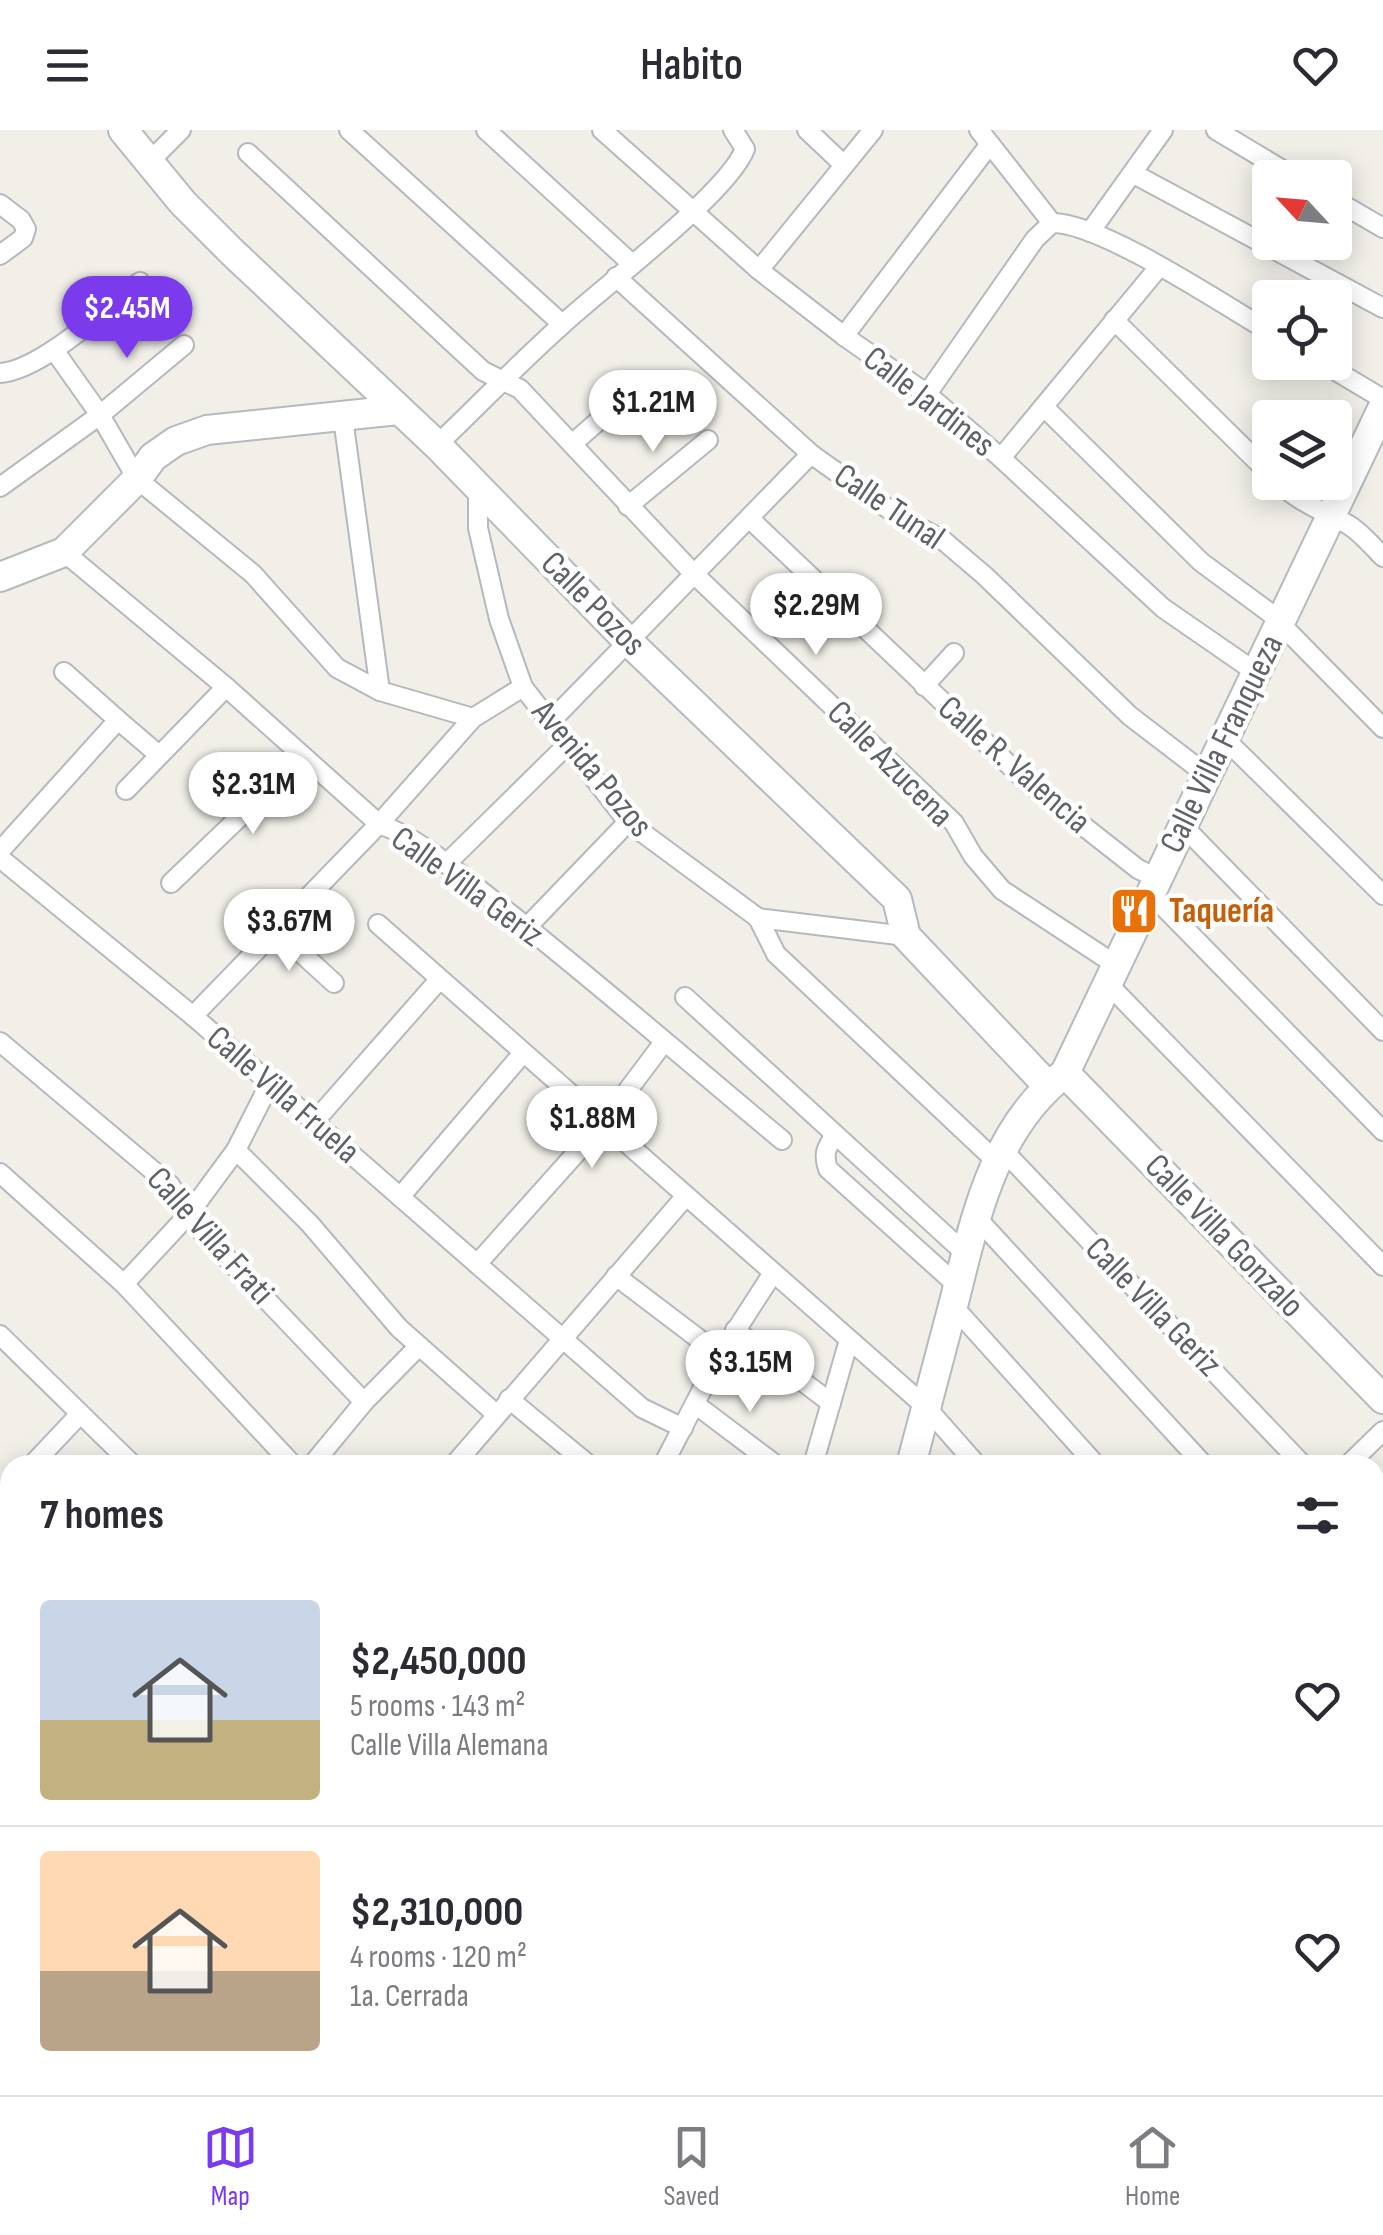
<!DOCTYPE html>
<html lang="en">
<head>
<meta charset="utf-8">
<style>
	body { margin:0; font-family:"Sofia Sans Condensed",sans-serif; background:#f7f7f7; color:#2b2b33; height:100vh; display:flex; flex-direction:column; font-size:38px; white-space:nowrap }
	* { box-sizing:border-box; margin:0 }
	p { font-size:32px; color:#7c7c81 }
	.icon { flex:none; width:55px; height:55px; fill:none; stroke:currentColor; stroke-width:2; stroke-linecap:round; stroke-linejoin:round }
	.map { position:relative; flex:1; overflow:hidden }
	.drawer { position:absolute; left:0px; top:1325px; width:1385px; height:640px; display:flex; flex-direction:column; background:#fff; border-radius:30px 30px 0 0; box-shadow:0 5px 25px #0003 }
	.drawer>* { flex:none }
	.needle { width:65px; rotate:296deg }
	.controls { position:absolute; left:1252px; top:30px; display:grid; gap:20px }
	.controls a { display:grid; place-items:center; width:100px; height:100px; border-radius:10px; background:#fff; box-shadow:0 5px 25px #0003; font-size:50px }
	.price { position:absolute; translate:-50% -85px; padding:0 22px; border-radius:35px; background:#fff; color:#222; font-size:32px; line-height:65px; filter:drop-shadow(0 2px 5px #0008) }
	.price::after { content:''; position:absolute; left:50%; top:60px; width:30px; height:22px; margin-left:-15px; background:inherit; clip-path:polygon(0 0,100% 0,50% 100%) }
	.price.selected { background:#7c3aed; color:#fff }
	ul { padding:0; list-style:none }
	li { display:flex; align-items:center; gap:30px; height:250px; padding:0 40px }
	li+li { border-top:2px solid #e1e1e2 }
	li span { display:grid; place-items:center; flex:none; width:280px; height:200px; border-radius:10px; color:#555 }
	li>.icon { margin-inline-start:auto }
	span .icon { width:120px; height:120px; fill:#fffc; stroke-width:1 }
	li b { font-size:42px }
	h2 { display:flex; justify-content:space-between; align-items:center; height:120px; padding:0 40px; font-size:42px }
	header { display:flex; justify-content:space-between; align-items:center; height:130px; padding:0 40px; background:#fff; font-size:45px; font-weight:600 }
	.tab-bar { display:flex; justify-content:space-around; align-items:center; height:140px; border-top:2px solid #e1e1e2; background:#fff; font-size:28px; color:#7c7c81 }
	.tab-bar a { display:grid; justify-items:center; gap:5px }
	.tab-bar .selected { color:#7c3aed }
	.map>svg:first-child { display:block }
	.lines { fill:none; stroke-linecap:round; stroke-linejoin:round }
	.street-casing { stroke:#b5b8bc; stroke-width:22 }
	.secondary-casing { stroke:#b6babf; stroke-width:32 }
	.street { stroke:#fff; stroke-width:18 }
	.secondary { stroke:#fff; stroke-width:28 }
	.labels { text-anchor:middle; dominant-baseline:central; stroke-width:9; stroke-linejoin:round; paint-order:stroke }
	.street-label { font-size:35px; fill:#5f6368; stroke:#fff }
	.food-label { font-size:35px; font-weight:bold; fill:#c56008; stroke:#fff; text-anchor:start }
</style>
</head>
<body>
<header><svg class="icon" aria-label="menu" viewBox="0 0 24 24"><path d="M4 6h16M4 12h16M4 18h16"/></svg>Habito<svg class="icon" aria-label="heart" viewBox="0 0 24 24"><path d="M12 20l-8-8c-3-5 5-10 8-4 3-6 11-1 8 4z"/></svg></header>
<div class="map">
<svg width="1383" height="1965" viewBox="0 0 1383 1965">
	<rect width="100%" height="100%" fill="#f1efe8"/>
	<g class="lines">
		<!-- street casing -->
		<g class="street-casing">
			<g id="street">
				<polyline points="349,0 562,194"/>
				<polyline points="486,0 631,133"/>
				<polyline points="602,0 759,140 844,206 927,264 1001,328 1163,478 1257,543"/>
				<polyline points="807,0 843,34"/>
				<path d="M979 0 1052 93C1100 92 1224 175 1270 202"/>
				<polyline points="1216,0 1296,48"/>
				<polyline points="248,23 483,241 520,259 693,443 954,693 973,726 1002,760 1116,835"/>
				<polyline points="148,33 181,0"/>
				<polyline points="1134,44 1383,178"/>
				<polyline points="1335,70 1383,98"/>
				<polyline points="0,74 21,90 26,99 23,108 0,125"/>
				<polyline points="1090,102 1163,0"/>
				<polyline points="759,140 873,0"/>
				<polyline points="616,147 811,324 897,385 944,411 985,446 1130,586 1207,645"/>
				<polyline points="1114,190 1270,344"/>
				<polyline points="844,206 990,14"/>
				<polyline points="54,220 100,285 137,349 253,444 337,538 380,561 473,588"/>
				<polyline points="1321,232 1383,269"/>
				<path d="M0 243C40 241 107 178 140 152"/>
				<polyline points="927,264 1035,109 1052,93"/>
				<polyline points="1044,277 1201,432 1270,483 1383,598"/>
				<polyline points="343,288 380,561"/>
				<polyline points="572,314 636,258"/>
				<path d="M437 315C479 275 520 232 564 193 604 156 728 63 745 19L733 0"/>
				<polyline points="1001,328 1159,137"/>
				<path d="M1278 352C1298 372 1323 381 1347 394 1360 401 1372 416 1383 427"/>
				<polyline points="0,357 100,285 184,215"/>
				<polyline points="478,357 478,398 499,489 523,557 628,692 758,788 906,806"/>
				<polyline points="628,376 708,310"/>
				<polyline points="749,388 1026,651 1138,739 1157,748"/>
				<path d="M64 422 226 557 379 694C424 710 462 747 499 775 596 851 688 932 782 1010"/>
				<polyline points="64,542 118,590"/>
				<polyline points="924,556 954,523"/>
				<polyline points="550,592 811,324"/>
				<polyline points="1225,609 1383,765"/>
				<polyline points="126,660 226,557"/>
				<polyline points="1184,697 1383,901"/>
				<polyline points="0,721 118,590 159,625"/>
				<polyline points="0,728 193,886 642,1278 683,1298"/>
				<polyline points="446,734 567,615"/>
				<polyline points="171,753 302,627"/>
				<polyline points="1150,763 1383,1001"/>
				<polyline points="758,788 776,824 996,1031"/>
				<polyline points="378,794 926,1277 977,1335"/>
				<polyline points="527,797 628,692"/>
				<polyline points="276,800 334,853"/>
				<polyline points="1107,853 1383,1136"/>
				<polyline points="685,867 966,1124"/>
				<polyline points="193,886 379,694 473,588 523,557"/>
				<polyline points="0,912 170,1055 199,1099 364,1272"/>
				<polyline points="314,992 439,850"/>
				<path d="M835 1005C826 1018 823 1024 828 1039L958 1156"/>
				<polyline points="1002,1019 1303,1335"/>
				<polyline points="236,1020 310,1094 399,1198 496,1284"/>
				<polyline points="0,1043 124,1154 293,1335"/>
				<polyline points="400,1067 523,923"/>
				<polyline points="976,1087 1204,1335"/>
				<polyline points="477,1134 604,992 664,912"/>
				<polyline points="616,1146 720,1225"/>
				<polyline points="124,1154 188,1085 236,1020 269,955"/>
				<polyline points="953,1176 1096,1335"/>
				<polyline points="735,1200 831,1273"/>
				<polyline points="0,1205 133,1335"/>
				<polyline points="509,1269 589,1335"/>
				<polyline points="695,1274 776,1335"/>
				<polyline points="32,1335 80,1284"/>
				<polyline points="312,1335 364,1272 419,1216"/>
				<polyline points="454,1335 685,1067"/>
				<polyline points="663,1335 720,1225 773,1143"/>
				<polyline points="813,1335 849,1210"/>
				<polyline points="1348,1335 1383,1301"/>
				<polyline points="0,1370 10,1359"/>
				<polyline points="1375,1410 1383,1419"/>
				<polyline points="0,1482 10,1493"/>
				<polyline points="1375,1522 1383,1531"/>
				<polyline points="1375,1645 1383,1654"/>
				<polyline points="1375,1787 1383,1796"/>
				<polyline points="1375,1825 1383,1815"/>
				<polyline points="0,1860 10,1849"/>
				<polyline points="529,1955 540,1965"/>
				<polyline points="840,1955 851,1965"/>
				<polyline points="1004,1955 1016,1965"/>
				<polyline points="1295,1955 1307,1965"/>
				<polyline points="58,1965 67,1955"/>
				<polyline points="660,1965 662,1955"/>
				<polyline points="975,1965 984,1955"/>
				<polyline points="1117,1965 1125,1955"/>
				<polyline points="1254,1965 1263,1955"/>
			</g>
		</g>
		<!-- secondary casing -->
		<g class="secondary-casing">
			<g id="secondary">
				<polyline points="123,0 183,73 232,122 437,315 630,513 897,769 906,806 1048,956"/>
				<polyline points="0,447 64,422 137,349 153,327 176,311 207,300 398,280"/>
				<polyline points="1065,943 1383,1269"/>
				<path d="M911 1335C925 1281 940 1226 954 1172 975 1089 993 998 1065 943L1383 277"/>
				<polyline points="0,1623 10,1632"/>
				<polyline points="0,1700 10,1710"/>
				<polyline points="296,1955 308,1965"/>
				<polyline points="386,1955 397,1965"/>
				<polyline points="744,1965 746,1955"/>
				<polyline points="798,1965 801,1955"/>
			</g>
		</g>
		<!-- street -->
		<use href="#street" class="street"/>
		<!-- secondary -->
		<use href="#secondary" class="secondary"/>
	</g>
	<!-- icons -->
	<defs>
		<g id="restaurant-square" transform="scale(2.5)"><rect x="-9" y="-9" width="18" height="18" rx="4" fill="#e8710a" stroke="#fff"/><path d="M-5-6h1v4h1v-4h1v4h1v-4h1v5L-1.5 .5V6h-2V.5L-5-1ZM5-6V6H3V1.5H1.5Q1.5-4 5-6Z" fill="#fff"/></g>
	</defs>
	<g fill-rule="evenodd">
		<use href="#restaurant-square" x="1134" y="781"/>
	</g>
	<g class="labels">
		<!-- street labels -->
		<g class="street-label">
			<text transform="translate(929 272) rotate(38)">Calle Jardines</text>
			<text transform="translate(889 377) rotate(34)">Calle Tunal</text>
			<text transform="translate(593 474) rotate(45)">Calle Pozos</text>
			<text transform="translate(1222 614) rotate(-64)">Calle Villa Franqueza</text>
			<text transform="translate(890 634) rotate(45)">Calle Azucena</text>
			<text transform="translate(1014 635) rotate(41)">Calle R. Valencia</text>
			<text transform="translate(592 639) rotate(50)">Avenida Pozos</text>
			<text transform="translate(467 757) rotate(36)">Calle Villa Geriz</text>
			<text transform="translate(283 965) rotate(41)">Calle Villa Fruela</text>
			<text transform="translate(210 1106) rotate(48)">Calle Villa Frati</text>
			<text transform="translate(1224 1106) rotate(46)">Calle Villa Gonzalo</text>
			<text transform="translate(1153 1177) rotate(46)">Calle Villa Geriz</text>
		</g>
		<!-- food labels -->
		<g class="food-label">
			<text x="1169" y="781">Taquería</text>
		</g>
	</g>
</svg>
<div class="controls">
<a><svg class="needle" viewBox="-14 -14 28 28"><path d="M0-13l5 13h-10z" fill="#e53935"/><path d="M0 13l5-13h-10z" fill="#7c7c81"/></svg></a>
<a><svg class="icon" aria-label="locate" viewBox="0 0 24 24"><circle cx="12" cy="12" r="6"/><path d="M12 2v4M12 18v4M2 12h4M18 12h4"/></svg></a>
<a><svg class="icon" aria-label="layers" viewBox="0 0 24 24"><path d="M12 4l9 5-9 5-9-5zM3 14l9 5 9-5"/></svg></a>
</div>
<b class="price selected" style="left:127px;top:231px">$2.45M</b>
<b class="price" style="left:653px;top:325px">$1.21M</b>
<b class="price" style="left:816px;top:528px">$2.29M</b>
<b class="price" style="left:253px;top:707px">$2.31M</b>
<b class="price" style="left:289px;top:844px">$3.67M</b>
<b class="price" style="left:592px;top:1041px">$1.88M</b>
<b class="price" style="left:750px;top:1285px">$3.15M</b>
<section class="drawer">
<h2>7 homes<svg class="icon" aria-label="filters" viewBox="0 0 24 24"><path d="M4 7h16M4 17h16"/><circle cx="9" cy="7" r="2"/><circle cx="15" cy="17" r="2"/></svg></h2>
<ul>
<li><span style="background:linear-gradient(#c9d6e8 60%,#c2b280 0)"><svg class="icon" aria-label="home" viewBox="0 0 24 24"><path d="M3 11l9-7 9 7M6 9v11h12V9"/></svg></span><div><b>$2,450,000</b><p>5 rooms · 143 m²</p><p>Calle Villa Alemana</p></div><svg class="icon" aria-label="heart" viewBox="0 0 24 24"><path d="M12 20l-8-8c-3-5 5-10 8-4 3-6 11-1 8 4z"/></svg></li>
<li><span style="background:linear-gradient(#ffd9b3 60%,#b9a48a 0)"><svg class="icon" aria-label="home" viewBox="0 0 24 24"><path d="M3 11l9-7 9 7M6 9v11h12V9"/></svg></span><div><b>$2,310,000</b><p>4 rooms · 120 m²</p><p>1a. Cerrada</p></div><svg class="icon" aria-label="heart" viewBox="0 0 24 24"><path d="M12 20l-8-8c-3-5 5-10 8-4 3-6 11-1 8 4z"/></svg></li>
</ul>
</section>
</div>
<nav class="tab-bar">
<a class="selected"><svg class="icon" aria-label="map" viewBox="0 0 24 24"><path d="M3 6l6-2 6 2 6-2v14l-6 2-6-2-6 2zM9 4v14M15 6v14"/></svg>Map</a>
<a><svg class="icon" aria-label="saved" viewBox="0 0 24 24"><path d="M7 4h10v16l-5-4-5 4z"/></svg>Saved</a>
<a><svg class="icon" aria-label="home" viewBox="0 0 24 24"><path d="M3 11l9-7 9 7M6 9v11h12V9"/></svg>Home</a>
</nav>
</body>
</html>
